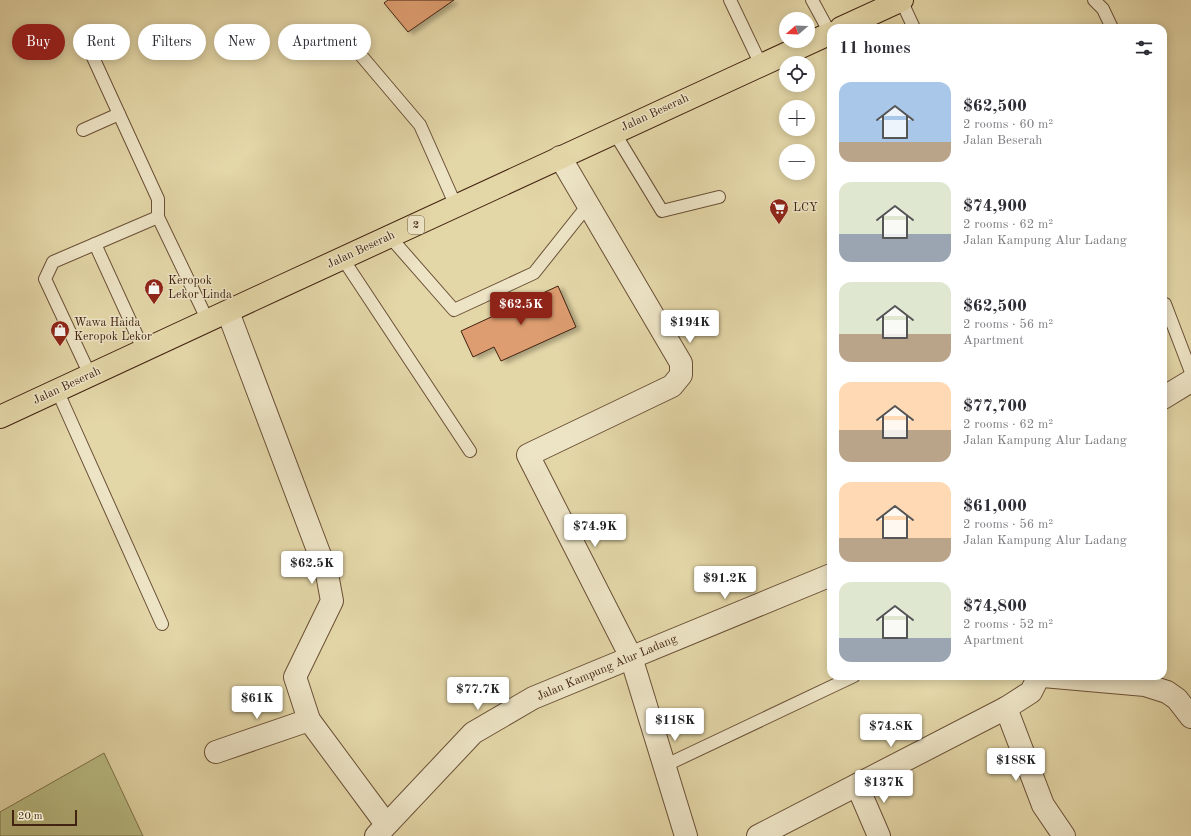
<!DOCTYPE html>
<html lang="en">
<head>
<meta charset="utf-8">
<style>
	body { margin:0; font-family:"Old Standard TT",serif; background:#f7f7f7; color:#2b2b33; height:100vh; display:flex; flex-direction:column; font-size:15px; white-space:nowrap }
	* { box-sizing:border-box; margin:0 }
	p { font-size:13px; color:#7c7c81 }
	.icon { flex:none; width:22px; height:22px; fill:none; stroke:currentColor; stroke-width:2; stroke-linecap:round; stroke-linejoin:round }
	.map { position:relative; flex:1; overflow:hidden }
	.side { position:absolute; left:827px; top:24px; width:340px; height:656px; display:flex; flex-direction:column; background:#fff; border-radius:12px; box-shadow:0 2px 10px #0003 }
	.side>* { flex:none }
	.guide { position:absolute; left:12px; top:24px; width:380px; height:36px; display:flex; gap:8px }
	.needle { width:26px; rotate:251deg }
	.fabs { position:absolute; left:779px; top:12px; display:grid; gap:8px }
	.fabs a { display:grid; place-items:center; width:36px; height:36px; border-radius:50%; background:#fff; box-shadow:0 2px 10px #0003; font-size:20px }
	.scale { position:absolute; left:12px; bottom:10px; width:65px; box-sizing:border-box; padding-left:4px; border:2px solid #422311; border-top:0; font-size:11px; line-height:14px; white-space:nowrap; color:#422311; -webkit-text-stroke:3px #ede4c6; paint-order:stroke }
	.price { position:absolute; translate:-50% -34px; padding:0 9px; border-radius:4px; background:#fff; color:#222; font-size:13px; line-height:26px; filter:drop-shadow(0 1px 2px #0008) }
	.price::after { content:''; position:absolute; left:50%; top:24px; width:12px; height:9px; margin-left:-6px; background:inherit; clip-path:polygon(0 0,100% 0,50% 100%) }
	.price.current { background:#8f2418; color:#fff }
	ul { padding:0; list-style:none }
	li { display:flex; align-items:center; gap:12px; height:100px; padding:0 12px }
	li span { display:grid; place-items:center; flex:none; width:112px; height:80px; border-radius:12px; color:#555 }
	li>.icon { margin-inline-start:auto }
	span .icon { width:48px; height:48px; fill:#fffc; stroke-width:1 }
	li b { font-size:17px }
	h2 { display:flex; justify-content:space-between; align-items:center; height:48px; padding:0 12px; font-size:17px }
	.chip { padding:0 14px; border-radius:18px; background:#fff; box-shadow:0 2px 10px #0003; font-size:14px; line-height:36px }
	.chip.current { background:#8f2418; color:#fff }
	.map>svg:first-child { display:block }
	.green { fill:#b9bc83; stroke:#7e704a }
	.building { fill:#dd9d70; stroke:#422311; filter:url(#shadow) }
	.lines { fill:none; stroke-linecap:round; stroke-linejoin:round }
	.lane-casing { stroke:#6a5036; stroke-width:14 }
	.street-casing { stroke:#6a5036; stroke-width:24 }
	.highway-casing { stroke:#422311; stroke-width:24 }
	.lane { stroke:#ede4c6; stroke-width:12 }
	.street { stroke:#ede4c6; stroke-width:22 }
	.highway { stroke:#e3d6a7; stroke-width:22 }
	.labels { text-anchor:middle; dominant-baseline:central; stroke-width:3; stroke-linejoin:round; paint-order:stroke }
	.shield { fill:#ede4c6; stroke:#755d47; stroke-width:1 }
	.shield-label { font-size:11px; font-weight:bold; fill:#422311 }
	.street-label { font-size:12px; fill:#422311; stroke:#ede4c6 }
	.poi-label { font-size:12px; fill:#422311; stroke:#ede4c6; text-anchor:start }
</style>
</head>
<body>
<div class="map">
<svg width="1191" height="836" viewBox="0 0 1191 836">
	<defs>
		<filter id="shadow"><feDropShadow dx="4.5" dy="2.5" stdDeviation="2" flood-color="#0004"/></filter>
	</defs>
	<rect width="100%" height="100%" fill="#e3d6a7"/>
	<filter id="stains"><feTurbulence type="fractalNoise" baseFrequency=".005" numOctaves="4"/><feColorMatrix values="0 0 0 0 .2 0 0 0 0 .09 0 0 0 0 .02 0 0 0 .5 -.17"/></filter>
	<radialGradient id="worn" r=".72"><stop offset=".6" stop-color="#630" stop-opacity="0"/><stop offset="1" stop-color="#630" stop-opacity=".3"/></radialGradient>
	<!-- green -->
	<polygon class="green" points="104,753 143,836 0,836 0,812"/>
	<!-- building -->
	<g class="building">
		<polygon points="388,0 454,0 408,32 384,3"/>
		<polygon points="558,286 576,327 501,361 494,347 473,357 461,331"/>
	</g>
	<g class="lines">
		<!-- lane casing -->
		<g class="lane-casing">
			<g id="lane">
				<polyline points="730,0 761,65"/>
				<polyline points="812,0 831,35"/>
				<polyline points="901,0 914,28"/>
				<polyline points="1094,0 1103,9 1112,28"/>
				<polyline points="86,42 158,199 158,217 95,244 144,351"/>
				<polyline points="353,46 420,125 456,206"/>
				<polyline points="83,130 119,114"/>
				<polyline points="614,132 662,211 719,197"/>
				<polyline points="158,217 208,321"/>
				<polyline points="390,237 454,310 534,273 588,205"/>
				<polyline points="343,259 470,451"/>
				<polyline points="1165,304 1191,372"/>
				<polyline points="90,375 45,279 53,262 95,244"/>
				<polyline points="57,390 162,624"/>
				<polyline points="664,766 854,676"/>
			</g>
		</g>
		<!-- street casing -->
		<g class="street-casing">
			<g id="street">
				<polyline points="560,157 681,363 681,375 672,386 528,455 631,657 686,836"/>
				<polyline points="228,312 327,574 332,601 295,677 309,720 386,824"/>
				<polyline points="1163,398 1191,381"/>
				<polyline points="1043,676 1145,685 1167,692 1177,699 1191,717"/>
				<polyline points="1006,708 1043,805 1064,836"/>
				<polyline points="216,752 309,720"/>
				<polyline points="857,785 879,836"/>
				<polyline points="376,836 473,733 533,698 831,575"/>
				<polyline points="758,836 1006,708 1031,692 1039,676"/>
			</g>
		</g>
		<!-- highway casing -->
		<g class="highway-casing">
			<g id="highway">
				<polyline points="841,28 902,0"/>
				<path d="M0 417C277 289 553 159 831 33"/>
			</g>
		</g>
		<!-- lane -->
		<use href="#lane" class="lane"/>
		<!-- street -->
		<use href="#street" class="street"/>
		<!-- highway -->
		<use href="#highway" class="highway"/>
	</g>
	<!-- icons -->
	<defs>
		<g id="supermarket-pin" transform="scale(1)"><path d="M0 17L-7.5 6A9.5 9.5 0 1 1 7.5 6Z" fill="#8f2418" stroke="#ede4c6"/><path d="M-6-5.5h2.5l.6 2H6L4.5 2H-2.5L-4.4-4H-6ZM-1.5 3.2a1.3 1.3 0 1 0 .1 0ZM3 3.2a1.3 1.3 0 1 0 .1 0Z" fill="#fff"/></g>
		<g id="shop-pin" transform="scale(1)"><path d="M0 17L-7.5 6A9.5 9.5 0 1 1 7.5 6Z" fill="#8f2418" stroke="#ede4c6"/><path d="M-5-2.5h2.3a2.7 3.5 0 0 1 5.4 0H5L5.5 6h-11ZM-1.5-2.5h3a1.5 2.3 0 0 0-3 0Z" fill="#fff"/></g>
	</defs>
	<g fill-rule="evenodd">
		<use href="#supermarket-pin" x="779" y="208"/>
		<use href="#shop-pin" x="154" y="288"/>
		<use href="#shop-pin" x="60" y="330"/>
	</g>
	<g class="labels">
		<!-- shield labels -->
		<rect class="shield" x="408" y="216" width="16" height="18" rx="3"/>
		<g class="shield-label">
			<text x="416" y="225">2</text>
		</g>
		<!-- street labels -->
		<g class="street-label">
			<text transform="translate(655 113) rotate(-25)">Jalan Beserah</text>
			<text transform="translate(361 250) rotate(-25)">Jalan Beserah</text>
			<text transform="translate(67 386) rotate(-25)">Jalan Beserah</text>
			<text transform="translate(607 668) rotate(-23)">Jalan Kampung Alur Ladang</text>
		</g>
		<!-- poi labels -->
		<g class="poi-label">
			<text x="793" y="208">LCY</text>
			<text x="168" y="281">Keropok<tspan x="168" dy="14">Lekor Linda</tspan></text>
			<text x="74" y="323">Wawa Haida<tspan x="74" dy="14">Keropok Lekor</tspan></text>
		</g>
	</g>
	<rect width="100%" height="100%" filter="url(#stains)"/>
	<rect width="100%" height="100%" fill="url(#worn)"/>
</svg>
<div class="fabs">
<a><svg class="needle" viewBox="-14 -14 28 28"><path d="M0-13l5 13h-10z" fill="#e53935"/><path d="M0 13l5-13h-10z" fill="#7c7c81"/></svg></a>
<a><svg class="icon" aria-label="locate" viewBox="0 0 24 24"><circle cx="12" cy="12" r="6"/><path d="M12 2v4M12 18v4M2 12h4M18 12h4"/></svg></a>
<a>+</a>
<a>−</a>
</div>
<div class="scale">20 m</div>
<b class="price current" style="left:521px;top:326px">$62.5K</b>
<b class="price" style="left:690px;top:344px">$194K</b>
<b class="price" style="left:595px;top:548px">$74.9K</b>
<b class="price" style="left:312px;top:585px">$62.5K</b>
<b class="price" style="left:725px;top:600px">$91.2K</b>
<b class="price" style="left:478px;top:711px">$77.7K</b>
<b class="price" style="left:257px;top:720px">$61K</b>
<b class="price" style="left:675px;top:742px">$118K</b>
<b class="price" style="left:891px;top:748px">$74.8K</b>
<b class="price" style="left:1016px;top:782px">$188K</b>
<b class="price" style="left:884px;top:804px">$137K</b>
<div class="guide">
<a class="chip current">Buy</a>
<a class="chip">Rent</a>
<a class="chip">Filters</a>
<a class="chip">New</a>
<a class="chip">Apartment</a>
</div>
<section class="side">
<h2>11 homes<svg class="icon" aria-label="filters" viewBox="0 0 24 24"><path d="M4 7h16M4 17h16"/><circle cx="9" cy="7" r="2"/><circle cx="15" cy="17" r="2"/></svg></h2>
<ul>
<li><span style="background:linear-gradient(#a9c7e8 75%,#b9a48a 0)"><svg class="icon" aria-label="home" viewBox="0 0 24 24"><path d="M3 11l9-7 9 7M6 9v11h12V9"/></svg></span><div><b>$62,500</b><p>2 rooms · 60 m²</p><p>Jalan Beserah</p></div></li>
<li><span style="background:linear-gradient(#dfe7d0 65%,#9aa5b1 0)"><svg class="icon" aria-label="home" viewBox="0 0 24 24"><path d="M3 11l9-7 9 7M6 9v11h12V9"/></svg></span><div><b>$74,900</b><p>2 rooms · 62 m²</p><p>Jalan Kampung Alur Ladang</p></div></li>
<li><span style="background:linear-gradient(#dfe7d0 65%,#b9a48a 0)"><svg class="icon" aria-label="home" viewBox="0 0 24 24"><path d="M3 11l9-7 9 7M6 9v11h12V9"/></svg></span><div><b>$62,500</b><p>2 rooms · 56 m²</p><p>Apartment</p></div></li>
<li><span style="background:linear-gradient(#ffd9b3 60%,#b9a48a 0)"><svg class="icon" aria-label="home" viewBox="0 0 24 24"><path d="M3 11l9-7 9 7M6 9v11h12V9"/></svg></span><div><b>$77,700</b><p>2 rooms · 62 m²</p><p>Jalan Kampung Alur Ladang</p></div></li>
<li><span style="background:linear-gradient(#ffd9b3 70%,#b9a48a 0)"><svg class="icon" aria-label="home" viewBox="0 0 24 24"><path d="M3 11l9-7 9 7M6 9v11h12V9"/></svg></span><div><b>$61,000</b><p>2 rooms · 56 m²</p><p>Jalan Kampung Alur Ladang</p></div></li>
<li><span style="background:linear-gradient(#dfe7d0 70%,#9aa5b1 0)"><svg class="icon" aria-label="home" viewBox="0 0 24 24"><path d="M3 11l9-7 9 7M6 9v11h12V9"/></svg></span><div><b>$74,800</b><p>2 rooms · 52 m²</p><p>Apartment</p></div></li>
</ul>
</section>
</div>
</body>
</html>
